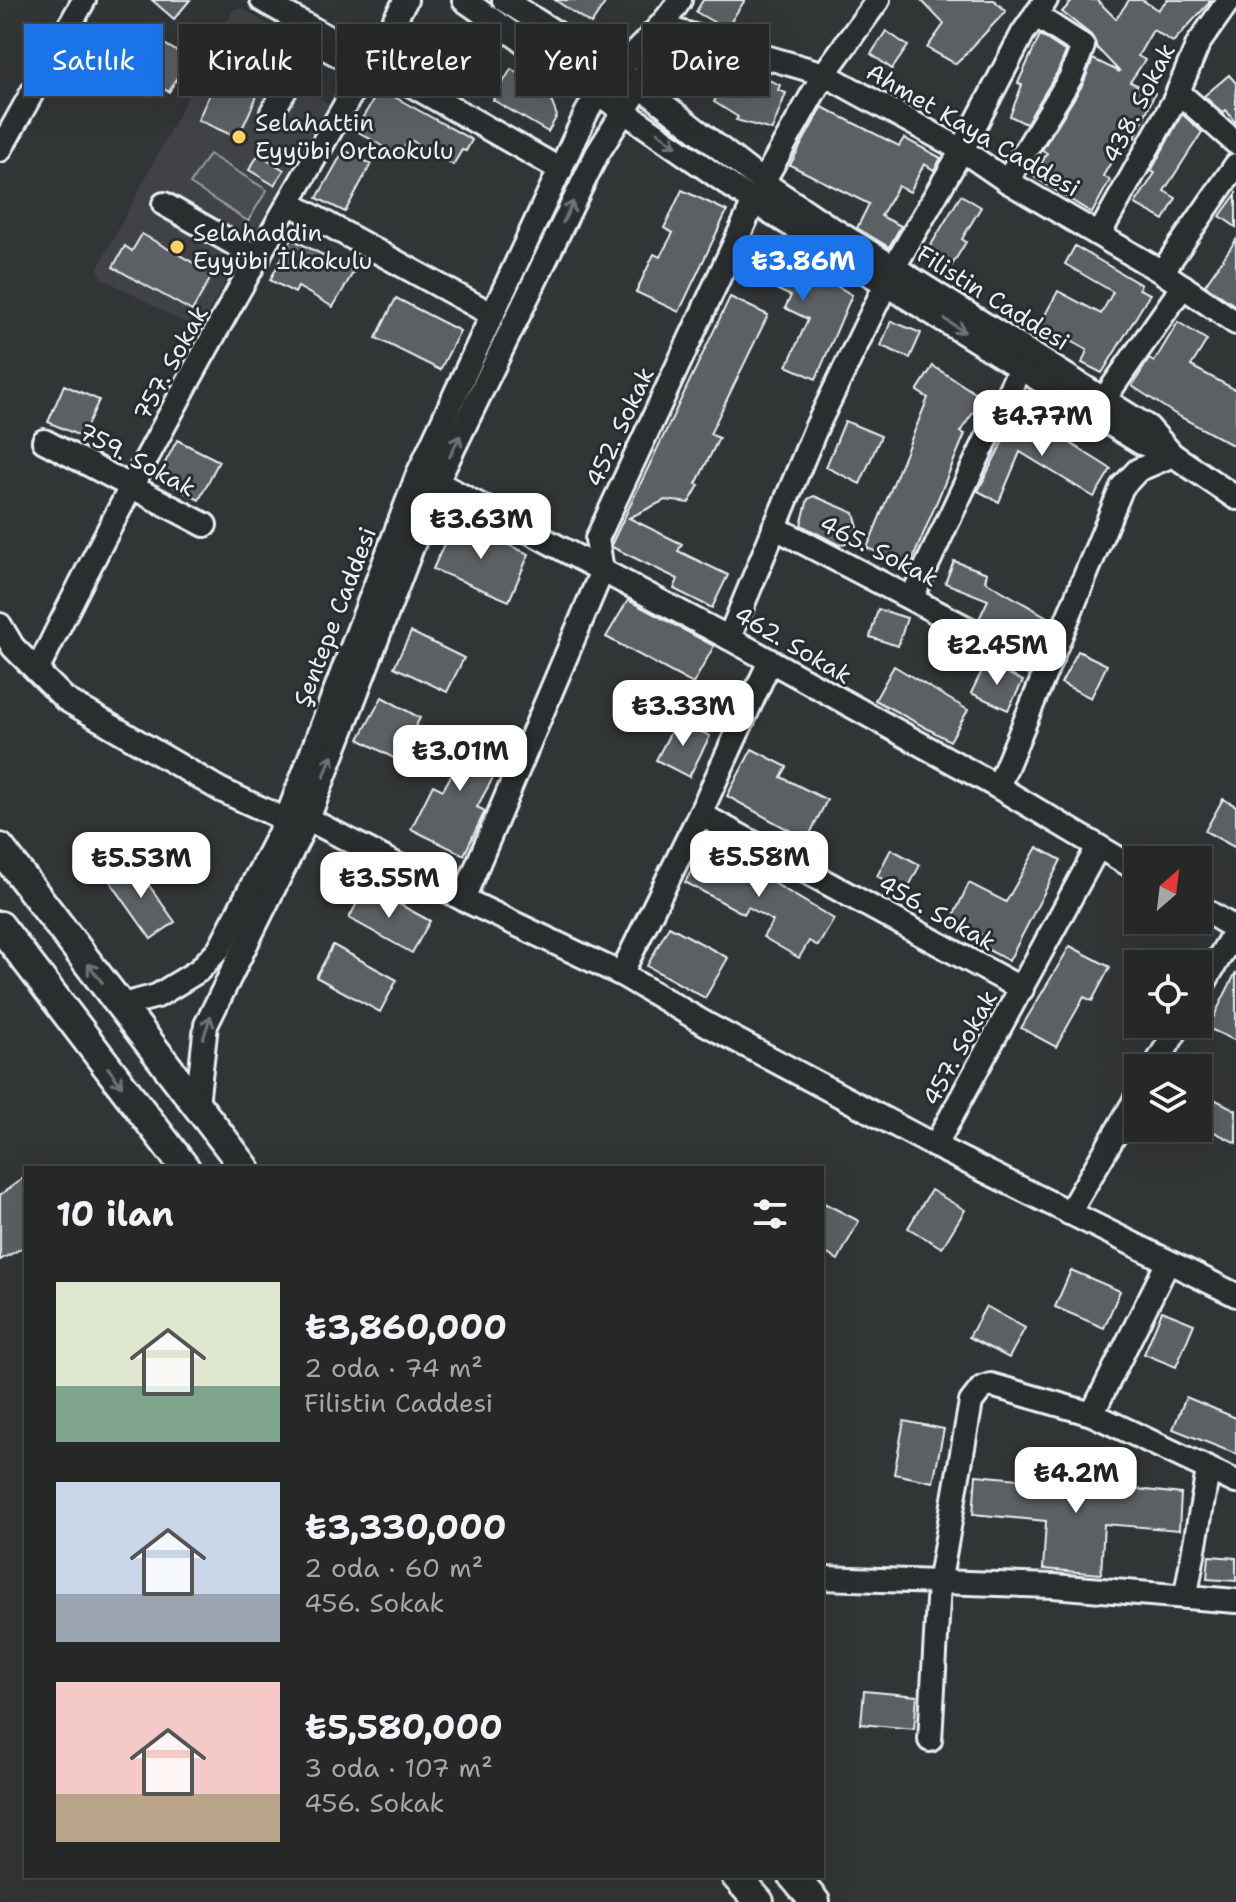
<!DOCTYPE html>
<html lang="tr">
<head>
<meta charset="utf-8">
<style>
	body { margin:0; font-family:"Shantell Sans",sans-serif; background:#2e3030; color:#f1f3f6; height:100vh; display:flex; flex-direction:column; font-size:30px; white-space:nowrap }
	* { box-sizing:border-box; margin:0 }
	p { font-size:26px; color:#a4a6a8 }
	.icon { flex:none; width:44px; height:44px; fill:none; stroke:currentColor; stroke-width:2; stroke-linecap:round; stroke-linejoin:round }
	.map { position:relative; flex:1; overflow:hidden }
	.sheet { position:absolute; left:24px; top:1166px; width:800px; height:712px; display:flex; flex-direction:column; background:#262828; border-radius:0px; box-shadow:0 8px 32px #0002,0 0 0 2px #424445 }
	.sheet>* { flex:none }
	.banner { position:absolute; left:24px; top:24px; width:800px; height:72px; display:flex; gap:16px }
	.needle { width:52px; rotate:28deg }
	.fabs { position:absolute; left:1124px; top:846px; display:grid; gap:16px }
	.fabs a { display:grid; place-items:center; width:88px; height:88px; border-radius:0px; background:#262828; box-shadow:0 8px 32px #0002,0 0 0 2px #424445; font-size:40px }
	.price { position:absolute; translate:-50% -68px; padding:0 18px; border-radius:16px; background:#fff; color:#222; font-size:26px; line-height:52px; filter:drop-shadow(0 2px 4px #0008) }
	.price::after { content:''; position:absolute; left:50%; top:48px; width:24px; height:18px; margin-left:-12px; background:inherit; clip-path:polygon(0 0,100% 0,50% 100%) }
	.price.current { background:#1a73e8; color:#fff }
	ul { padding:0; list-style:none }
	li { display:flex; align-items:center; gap:24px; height:200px; padding:0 32px }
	li span { display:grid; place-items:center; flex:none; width:224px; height:160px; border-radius:0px; color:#555 }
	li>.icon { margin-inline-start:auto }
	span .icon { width:96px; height:96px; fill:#fffc; stroke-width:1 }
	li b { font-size:34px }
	h2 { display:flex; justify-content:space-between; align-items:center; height:96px; padding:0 32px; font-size:34px }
	.pill { padding:0 28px; border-radius:0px; background:#262828; box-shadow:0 8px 32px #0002,0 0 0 2px #424445; font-size:28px; line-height:72px }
	.pill.current { background:#1a73e8; color:#fff }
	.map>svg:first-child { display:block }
	.built { fill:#3f4244 }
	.green { fill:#494d4f; stroke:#989fa4; stroke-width:2 }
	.building { fill:#5c6063; stroke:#e8f1f8; stroke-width:2 }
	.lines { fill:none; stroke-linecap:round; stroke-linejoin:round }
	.minor-casing { stroke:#e8f1f8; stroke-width:28 }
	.major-casing { stroke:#e8f1f8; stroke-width:34 }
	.minor { stroke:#2a2d2e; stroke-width:22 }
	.major { stroke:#2a2d2e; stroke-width:28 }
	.oneway { stroke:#6c7275 }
	.poi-dot { fill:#ffd166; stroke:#2a2d2e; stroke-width:3 }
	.labels { text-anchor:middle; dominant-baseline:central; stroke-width:6; stroke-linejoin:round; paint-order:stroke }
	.street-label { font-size:24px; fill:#e8f1f8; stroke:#2a2d2e }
	.poi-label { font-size:24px; fill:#e8f1f8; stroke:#2a2d2e; text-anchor:start }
</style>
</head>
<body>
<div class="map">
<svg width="1236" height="1902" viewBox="0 0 1236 1902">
	<rect width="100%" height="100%" fill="#323536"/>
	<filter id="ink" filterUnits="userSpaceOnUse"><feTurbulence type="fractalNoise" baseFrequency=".0125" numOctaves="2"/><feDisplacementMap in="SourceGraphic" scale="16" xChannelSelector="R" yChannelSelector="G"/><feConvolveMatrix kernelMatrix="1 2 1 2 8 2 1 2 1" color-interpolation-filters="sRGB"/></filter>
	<g filter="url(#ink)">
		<!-- built -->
		<polygon class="built" points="234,9 243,9 323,58 310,91 329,105 202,322 191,326 102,278 98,268"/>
		<!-- green -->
		<polygon class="green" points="209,154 267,190 248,221 190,184"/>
		<!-- building -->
		<g class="building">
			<polygon points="152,0 190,0 174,19"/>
			<polygon points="555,0 607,0 591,24"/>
			<polygon points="703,0 745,0 726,29 696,12"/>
			<polygon points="921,0 994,0 1006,11 956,64 927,48 944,24"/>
			<polygon points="1073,0 1097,0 1116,19 1129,0 1142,0 1158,10 1167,0 1212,0 1173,42 1153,30 1138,56 1145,60 1130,82 1155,93 1135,138 1127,135 1103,176 1110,180 1092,213 1034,177 1047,153 1042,150 1083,84 1093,59 1120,72 1097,48 1091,35 1062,12"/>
			<polygon points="134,26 188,58 169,92 145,79 148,74 116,51"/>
			<polygon points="886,31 908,46 892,69 871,54"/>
			<polygon points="1040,35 1066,52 1058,71 1026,124 1010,116 1022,85 1018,83"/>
			<polygon points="240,39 262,49 258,59 271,65 238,138 198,120 232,44 237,46"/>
			<polygon points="511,69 547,90 557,116 548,132 493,100"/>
			<polygon points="744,69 780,85 778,90 786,93 772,130 736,120 738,117 714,102 722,86 725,87 735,71 741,74"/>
			<polygon points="1229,75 1236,83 1236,124 1226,110 1223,113 1204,96"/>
			<polygon points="380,89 472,140 466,151 462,150 453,165 409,139 399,156 355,130"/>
			<polygon points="822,107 899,146 904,138 941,158 934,170 924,164 910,192 898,186 881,216 901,226 889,247 857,228 869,204 790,165"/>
			<polygon points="1182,114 1202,132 1164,191 1176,198 1164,220 1135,204 1155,173 1151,171"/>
			<polygon points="344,150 371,164 345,212 317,198"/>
			<polygon points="259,154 284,170 274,185 249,170"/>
			<polygon points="682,190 727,211 679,312 636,292 654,254 660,257 673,233 664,228"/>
			<polygon points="1236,194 1236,227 1220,216"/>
			<polygon points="961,195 981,207 962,239 966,242 952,265 928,250"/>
			<polygon points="142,234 213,274 192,311 113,267 125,246 132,251"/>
			<polygon points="292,239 354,271 333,307 298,287 295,293 270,280"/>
			<polygon points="762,240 797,256 794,260 852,295 816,379 787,366 808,319 785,308 791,296 746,275"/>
			<polygon points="1236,240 1236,306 1205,285"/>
			<polygon points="1075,246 1141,285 1139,289 1150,294 1102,373 1082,363 1087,350 1040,324 1058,291 1101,314 1113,292 1065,264"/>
			<polygon points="730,297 768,315 710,434 719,438 696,484 699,485 689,503 665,500 629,518 682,544 678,551 728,575 712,608 674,589 678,579 612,547 612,543"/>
			<polygon points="396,298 460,331 440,370 376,338"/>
			<polygon points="891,321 921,333 910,358 881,346"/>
			<polygon points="1178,322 1207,340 1191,366 1236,390 1236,447 1175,414 1132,386 1149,359 1154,362"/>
			<polygon points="933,366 983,398 960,432 965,434 910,566 867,548 928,398 917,391"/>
			<polygon points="64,385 99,400 82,437 48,422"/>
			<polygon points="1018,411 1049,426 1048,429 1111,469 1094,497 1020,452 999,502 978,491"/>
			<polygon points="845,421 881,436 860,484 826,467"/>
			<polygon points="177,440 219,461 199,500 157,478"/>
			<polygon points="814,496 854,513 863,546 852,541 839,545 801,525 808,499"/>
			<polygon points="454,521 529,554 509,601 433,569"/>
			<polygon points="954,561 987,573 985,581 1047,617 1034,647 979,619 988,600 945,583"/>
			<polygon points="628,600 714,646 693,684 606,637"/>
			<polygon points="878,609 907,618 898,646 870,637"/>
			<polygon points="411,632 464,658 447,692 394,667"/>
			<polygon points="1078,651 1107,665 1091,698 1061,683"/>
			<polygon points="986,663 1023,681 1008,710 971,693"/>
			<polygon points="894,666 968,710 950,741 875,700"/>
			<polygon points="382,697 420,718 397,760 359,739"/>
			<polygon points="677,720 710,736 689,777 656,760"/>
			<polygon points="473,733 507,752 477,807 485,811 464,855 411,829 433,785 443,790 457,765 440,755 452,734 468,742"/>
			<polygon points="752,749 787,767 781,777 827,800 807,840 727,796"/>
			<polygon points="1223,799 1236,806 1236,848 1205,831"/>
			<polygon points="708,841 766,873 764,877 834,919 818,946 809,941 799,958 763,937 773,921 748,907 744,914 685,882"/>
			<polygon points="1037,847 1061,860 1009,961 983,947 988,938 951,921 969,883 1006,902"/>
			<polygon points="891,849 920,865 906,892 877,876"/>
			<polygon points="131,860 175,922 151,939 107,877"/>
			<polygon points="366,886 430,921 412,953 349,918"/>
			<polygon points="669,926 728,958 705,998 647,966"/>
			<polygon points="333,945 397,980 380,1012 316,977"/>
			<polygon points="1070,946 1110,967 1092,1001 1084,997 1056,1047 1021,1028"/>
			<polygon points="1236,972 1236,1041 1208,1028"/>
			<polygon points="1198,1091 1236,1110 1236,1143 1198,1124"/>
			<polygon points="26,1176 26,1246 0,1260 0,1195"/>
			<polygon points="931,1190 965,1210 942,1248 908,1228"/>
			<polygon points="822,1202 859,1221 838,1260 822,1251"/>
			<polygon points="1071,1270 1120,1291 1104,1328 1055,1307"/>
			<polygon points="986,1306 1025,1328 1009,1358 969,1337"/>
			<polygon points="1162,1311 1194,1324 1176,1367 1144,1354"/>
			<polygon points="1186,1397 1236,1418 1236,1454 1173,1429"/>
			<polygon points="904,1421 944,1429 933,1482 894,1474"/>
			<polygon points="976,1475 1030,1480 1029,1493 1056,1480 1181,1494 1179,1530 1104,1524 1101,1574 1043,1569 1046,1521 973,1514"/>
			<polygon points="1209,1556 1236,1558 1236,1581 1207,1579"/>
			<polygon points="864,1691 917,1696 914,1729 861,1724"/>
		</g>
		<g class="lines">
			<!-- minor casing -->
			<g class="minor-casing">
				<g id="minor">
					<polyline points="262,0 561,170"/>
					<polyline points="464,0 754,202 1094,414 1141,443 1173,455 1236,498"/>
					<polyline points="504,0 640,86 763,182 828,226 1148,427 1170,452"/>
					<polyline points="1178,92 1236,143"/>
					<polyline points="272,112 309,50 318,44 340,56"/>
					<polyline points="0,150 84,0"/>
					<polyline points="1007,181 1071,77 1083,46 1035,15"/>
					<polyline points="763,182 824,74 878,0"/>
					<polyline points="289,203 493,315"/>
					<polyline points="164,204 259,258"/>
					<polyline points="1100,233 1175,99 1198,44 1229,0"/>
					<polyline points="894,267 962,150 1023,33 1046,0"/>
					<polyline points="1162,272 1236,165"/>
					<polyline points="1104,399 1183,286"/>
					<polyline points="44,441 205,525"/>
					<polyline points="427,477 729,638 998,787 1138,870"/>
					<polyline points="774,527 1045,669"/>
					<polyline points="912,597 1020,368"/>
					<polyline points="0,625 13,647 65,699 221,790 286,820"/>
					<polyline points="729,638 816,428 887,282"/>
					<path d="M37 671C149 442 278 220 406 0"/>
					<polyline points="998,787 1122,487 1138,470 1173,455"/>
					<polyline points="700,814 1022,989"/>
					<polyline points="308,819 463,899 621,974 706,1024 935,1146 1236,1295"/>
					<polyline points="463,899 602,571 597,539 754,202"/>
					<polyline points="1198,906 1236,929"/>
					<polyline points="621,974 700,814 769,663"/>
					<polyline points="1198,993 1236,929"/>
					<path d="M119 1006 157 996 198 971 219 949 286 820 418 474 586 114C610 68 653 42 680 0"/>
					<polyline points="1154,1068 1180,1024"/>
					<polyline points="197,1104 206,1025 308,819 437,482 597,154 640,86 663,27 824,74 962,150 1007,181 1162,272 1236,323"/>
					<polyline points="935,1146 1098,847"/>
					<polyline points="1069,1213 1138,1095"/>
					<polyline points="1092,1414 1168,1262"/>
					<polyline points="822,1578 1053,1586 1236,1601"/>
					<polyline points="1186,1594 1208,1471"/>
					<polyline points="930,1740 939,1584 971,1402 982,1388 991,1385 1092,1414 1236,1482"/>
				</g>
			</g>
			<!-- major casing -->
			<g class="major-casing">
				<g id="major">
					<polyline points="0,848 245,1168"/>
					<polyline points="0,926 185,1168"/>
					<polyline points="736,1876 759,1902"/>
					<polyline points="793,1876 815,1902"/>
				</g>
			</g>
			<!-- minor -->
			<use href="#minor" class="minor"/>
			<!-- major -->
			<use href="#major" class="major"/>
		</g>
		<!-- one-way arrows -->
		<defs><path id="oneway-shaft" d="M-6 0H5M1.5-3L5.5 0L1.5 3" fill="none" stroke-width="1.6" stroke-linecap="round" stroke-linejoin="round" transform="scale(2)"/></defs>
		<g class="oneway">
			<use href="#oneway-shaft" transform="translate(667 139) rotate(36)"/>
			<use href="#oneway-shaft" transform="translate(568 212) rotate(-64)"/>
			<use href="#oneway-shaft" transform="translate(955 326) rotate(33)"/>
			<use href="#oneway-shaft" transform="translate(455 446) rotate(-64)"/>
			<use href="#oneway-shaft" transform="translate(328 766) rotate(-70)"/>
			<use href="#oneway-shaft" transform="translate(95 973) rotate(-127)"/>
			<use href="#oneway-shaft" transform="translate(207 1027) rotate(-72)"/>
			<use href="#oneway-shaft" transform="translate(115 1077) rotate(53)"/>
		</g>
	</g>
	<!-- markers -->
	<g class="poi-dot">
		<circle cx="239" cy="137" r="8"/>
		<circle cx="177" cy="247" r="8"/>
	</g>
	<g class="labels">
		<!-- street labels -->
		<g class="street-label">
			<text transform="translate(1139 103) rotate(-63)">438. Sokak</text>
			<text transform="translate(973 130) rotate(30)">Ahmet Kaya Caddesi</text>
			<text transform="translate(993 298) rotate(32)">Filistin Caddesi</text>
			<text transform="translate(171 363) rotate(-61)">757. Sokak</text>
			<text transform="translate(620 427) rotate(-65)">452. Sokak</text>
			<text transform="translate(137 460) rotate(28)">759. Sokak</text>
			<text transform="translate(879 551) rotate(27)">465. Sokak</text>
			<text transform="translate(335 617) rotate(-69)">Şentepe Caddesi</text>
			<text transform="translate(793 645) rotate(30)">462. Sokak</text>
			<text transform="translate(937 913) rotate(29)">456. Sokak</text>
			<text transform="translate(960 1048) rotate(-61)">457. Sokak</text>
		</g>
		<!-- poi labels -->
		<g class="poi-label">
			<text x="255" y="123">Selahattin<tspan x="255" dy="28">Eyyübi Ortaokulu</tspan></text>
			<text x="193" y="233">Selahaddin<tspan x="193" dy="28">Eyyübi İlkokulu</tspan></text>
		</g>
	</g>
</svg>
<div class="fabs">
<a><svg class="needle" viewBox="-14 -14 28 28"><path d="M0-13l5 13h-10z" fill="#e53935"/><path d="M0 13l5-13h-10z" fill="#a4a6a8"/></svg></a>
<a><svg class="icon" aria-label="locate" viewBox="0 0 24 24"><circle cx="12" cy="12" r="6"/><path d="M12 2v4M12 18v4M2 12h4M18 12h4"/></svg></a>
<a><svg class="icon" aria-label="layers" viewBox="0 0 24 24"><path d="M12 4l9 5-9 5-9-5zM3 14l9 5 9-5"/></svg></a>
</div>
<b class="price current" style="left:803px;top:303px">₺3.86M</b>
<b class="price" style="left:1042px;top:458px">₺4.77M</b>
<b class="price" style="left:481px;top:561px">₺3.63M</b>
<b class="price" style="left:997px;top:687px">₺2.45M</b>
<b class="price" style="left:683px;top:748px">₺3.33M</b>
<b class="price" style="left:460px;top:793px">₺3.01M</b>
<b class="price" style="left:759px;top:899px">₺5.58M</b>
<b class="price" style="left:141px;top:900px">₺5.53M</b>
<b class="price" style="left:389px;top:920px">₺3.55M</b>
<b class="price" style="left:1076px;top:1515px">₺4.2M</b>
<div class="banner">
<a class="pill current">Satılık</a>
<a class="pill">Kiralık</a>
<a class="pill">Filtreler</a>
<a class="pill">Yeni</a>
<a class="pill">Daire</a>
</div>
<section class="sheet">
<h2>10 ilan<svg class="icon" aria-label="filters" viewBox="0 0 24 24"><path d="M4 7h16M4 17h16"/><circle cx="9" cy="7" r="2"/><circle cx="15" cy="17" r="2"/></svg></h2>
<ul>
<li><span style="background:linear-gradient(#dfe7d0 65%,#7fa58c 0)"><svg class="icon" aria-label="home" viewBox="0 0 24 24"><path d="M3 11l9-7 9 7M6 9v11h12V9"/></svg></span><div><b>₺3,860,000</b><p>2 oda · 74 m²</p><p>Filistin Caddesi</p></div></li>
<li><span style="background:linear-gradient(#c9d6e8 70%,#9aa5b1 0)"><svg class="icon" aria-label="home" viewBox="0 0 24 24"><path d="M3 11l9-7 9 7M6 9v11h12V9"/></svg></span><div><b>₺3,330,000</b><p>2 oda · 60 m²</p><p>456. Sokak</p></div></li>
<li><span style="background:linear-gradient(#f6c9c9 70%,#b9a48a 0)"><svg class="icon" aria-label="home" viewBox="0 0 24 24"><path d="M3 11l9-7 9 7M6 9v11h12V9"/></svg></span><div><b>₺5,580,000</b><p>3 oda · 107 m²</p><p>456. Sokak</p></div></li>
</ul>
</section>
</div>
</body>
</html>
